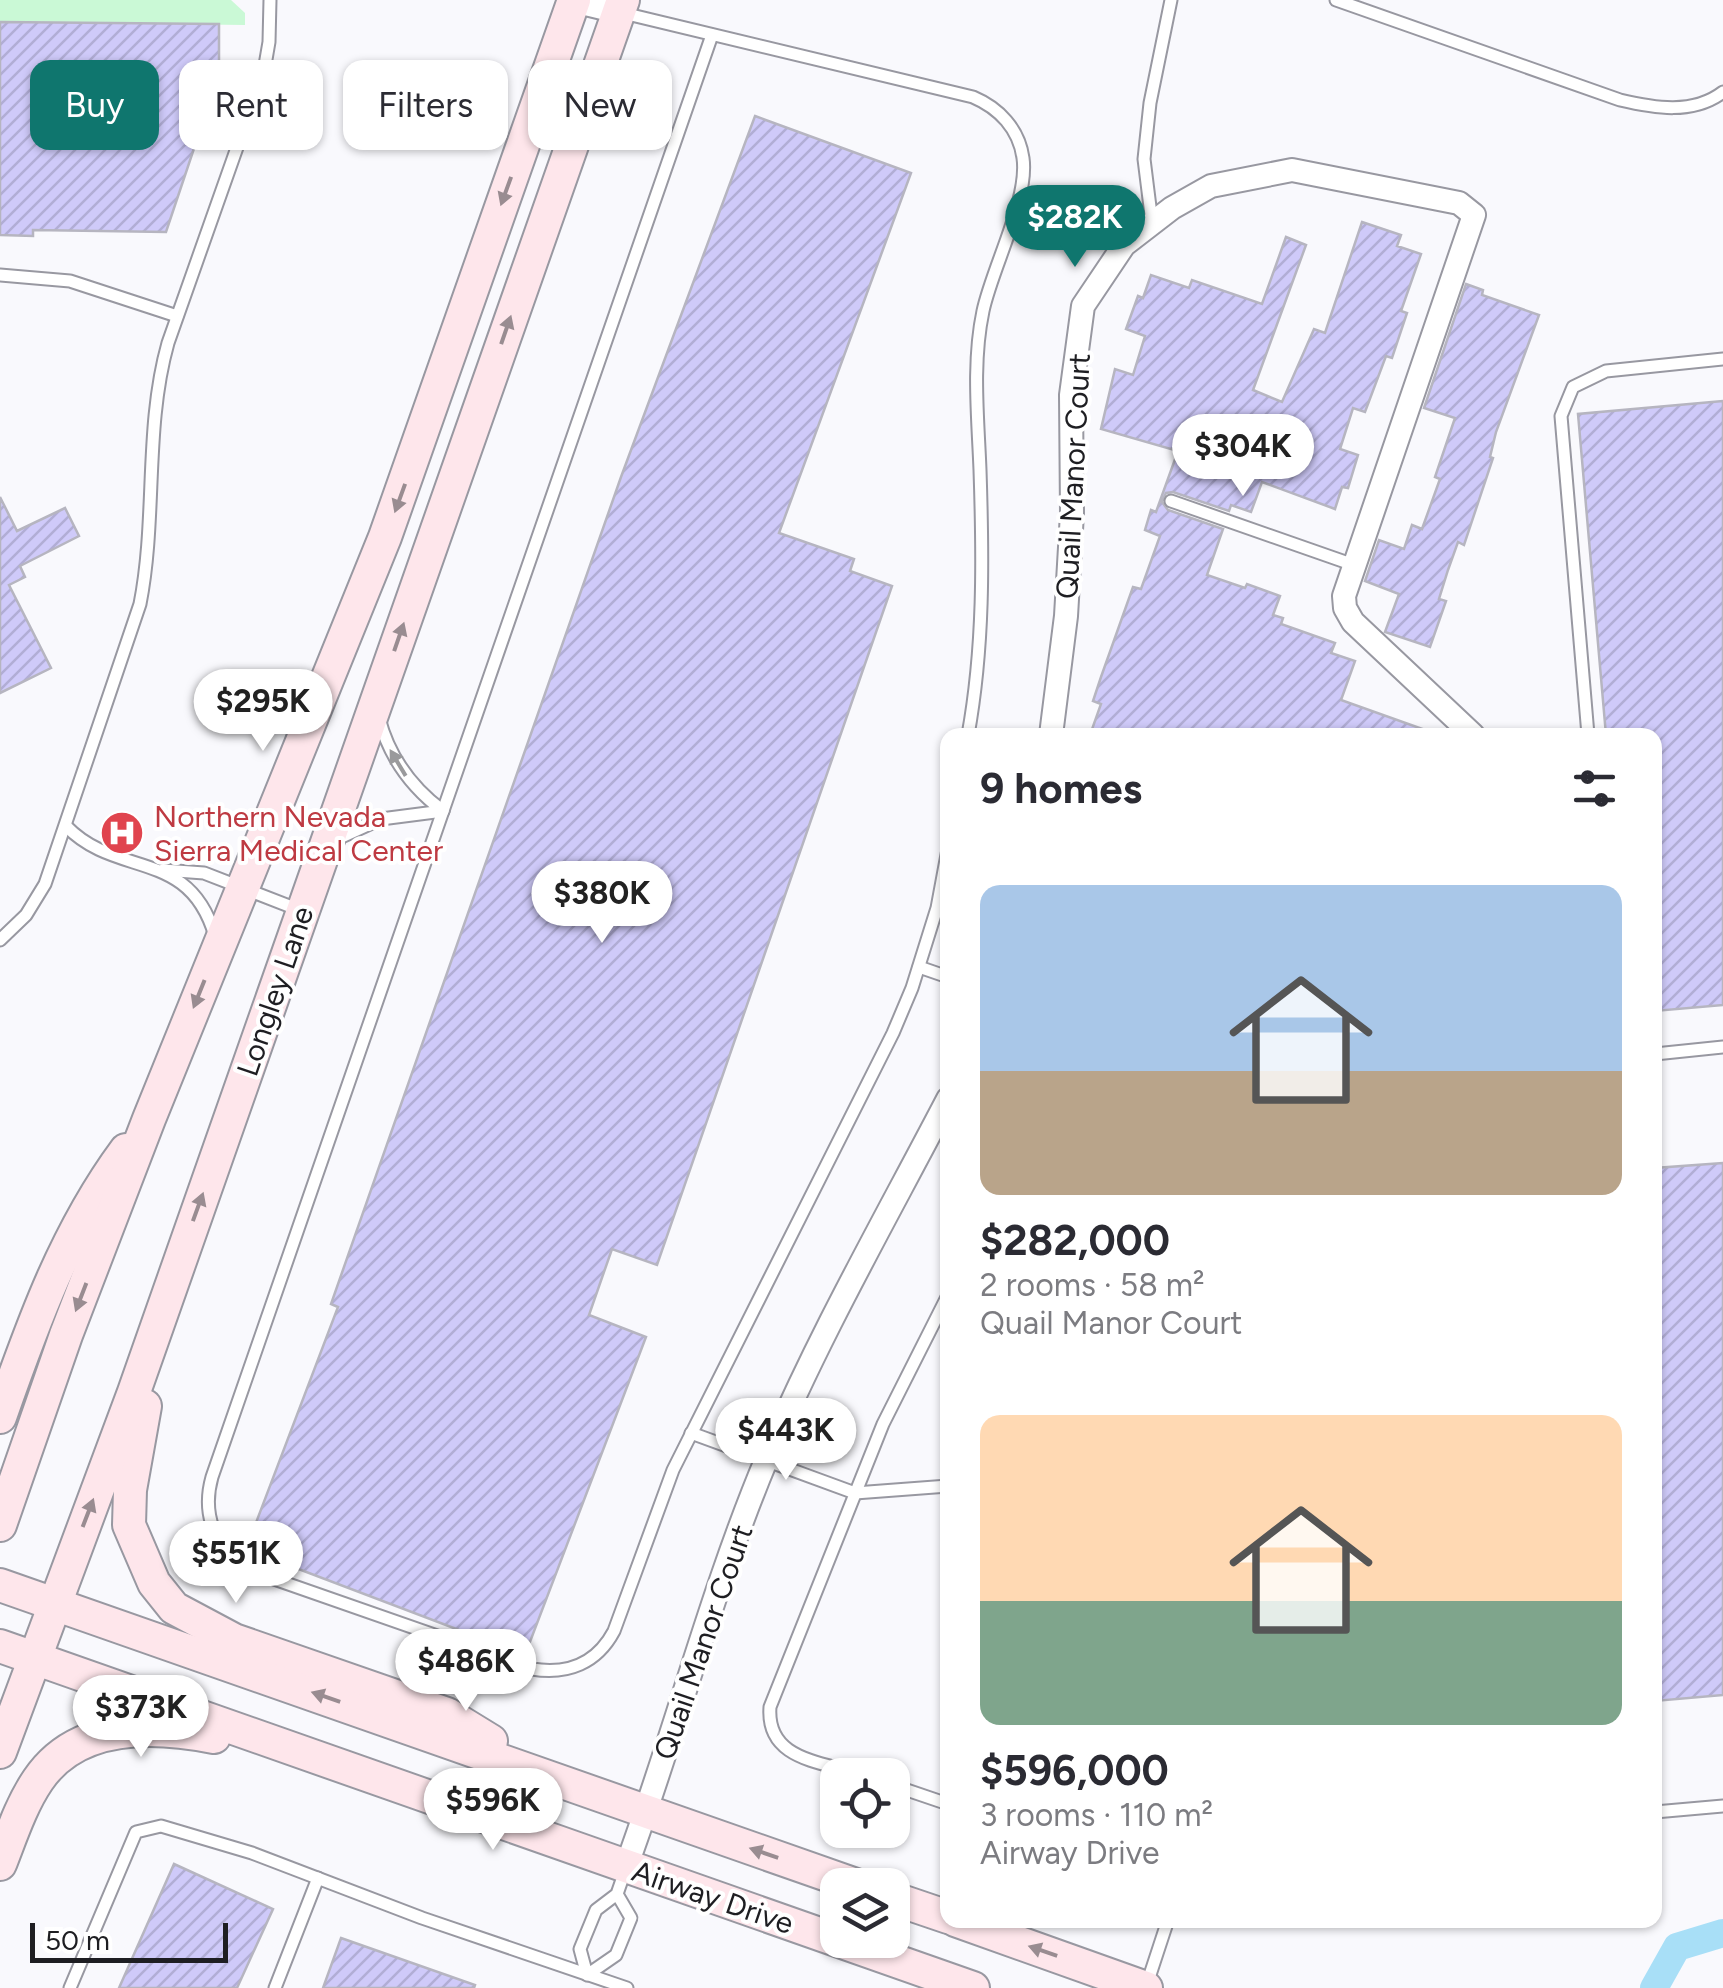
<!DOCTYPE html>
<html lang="en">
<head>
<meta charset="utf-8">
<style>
	body { margin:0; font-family:Figtree,sans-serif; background:#f2f2f3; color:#2b2b33; height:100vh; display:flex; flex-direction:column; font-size:38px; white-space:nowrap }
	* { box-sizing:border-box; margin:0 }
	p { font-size:32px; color:#7c7c81 }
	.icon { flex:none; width:55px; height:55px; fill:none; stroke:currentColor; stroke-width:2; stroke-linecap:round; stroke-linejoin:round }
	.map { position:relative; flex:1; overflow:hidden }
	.drawer { position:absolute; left:940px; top:728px; width:722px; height:1200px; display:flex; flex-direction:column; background:#fff; border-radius:20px; box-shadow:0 2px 8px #0004 }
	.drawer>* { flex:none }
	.top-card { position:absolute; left:30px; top:60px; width:760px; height:90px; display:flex; gap:20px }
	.controls { position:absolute; left:820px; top:1758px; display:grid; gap:20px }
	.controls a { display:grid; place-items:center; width:90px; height:90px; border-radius:20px; background:#fff; box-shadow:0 2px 8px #0004; font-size:50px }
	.scale { position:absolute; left:30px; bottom:25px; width:198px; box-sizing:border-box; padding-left:10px; border:5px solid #1e1e22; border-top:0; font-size:28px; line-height:35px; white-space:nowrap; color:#1e1e22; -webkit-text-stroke:8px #fff; paint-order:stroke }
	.price { position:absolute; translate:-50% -85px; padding:0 22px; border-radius:35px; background:#fff; color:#222; font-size:32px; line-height:65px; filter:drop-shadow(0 2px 5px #0008) }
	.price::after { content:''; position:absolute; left:50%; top:60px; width:30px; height:22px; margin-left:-15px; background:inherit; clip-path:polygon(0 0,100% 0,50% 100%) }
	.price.current { background:#0f766e; color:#fff }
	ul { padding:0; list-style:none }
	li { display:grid; align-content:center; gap:20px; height:530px; padding:0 40px }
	li span { display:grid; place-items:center; height:310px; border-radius:20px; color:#555 }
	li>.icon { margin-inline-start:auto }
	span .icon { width:180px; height:180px; fill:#fffc; stroke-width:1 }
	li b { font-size:42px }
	h2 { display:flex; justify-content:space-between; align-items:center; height:120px; padding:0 40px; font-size:42px }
	.tag { padding:0 35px; border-radius:20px; background:#fff; box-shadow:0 2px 8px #0004; font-size:35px; line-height:90px }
	.tag.current { background:#0f766e; color:#fff }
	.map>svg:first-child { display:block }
	.garden { fill:#caf9d6 }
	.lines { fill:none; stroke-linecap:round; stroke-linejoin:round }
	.canal { stroke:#a8dff7; stroke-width:28 }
	.building { fill:url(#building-hatch); stroke:#b6b5c0; stroke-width:2.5 }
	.service-casing { stroke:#9898a1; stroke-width:15 }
	.minor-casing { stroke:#9898a1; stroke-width:26 }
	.secondary-casing { stroke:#9898a1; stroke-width:36 }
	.service { stroke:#fff; stroke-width:11 }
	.minor { stroke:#fff; stroke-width:22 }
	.secondary { stroke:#fee6eb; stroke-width:32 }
	.oneway { fill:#998c91 }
	.oneway2 { fill:#9a9a9c }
	.labels { text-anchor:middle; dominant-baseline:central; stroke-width:8; stroke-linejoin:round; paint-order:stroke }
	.street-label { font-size:30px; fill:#1e1e22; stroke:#fff }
	.health-label { font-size:30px; fill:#be3a42; stroke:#fff; text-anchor:start }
</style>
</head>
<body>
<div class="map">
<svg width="1723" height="1988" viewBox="0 0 1723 1988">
	<defs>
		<pattern id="building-hatch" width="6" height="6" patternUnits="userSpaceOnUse" patternTransform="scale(2.5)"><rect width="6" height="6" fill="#cfcaf9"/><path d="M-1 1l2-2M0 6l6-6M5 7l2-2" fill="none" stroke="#b1add5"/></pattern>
	</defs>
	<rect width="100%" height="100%" fill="#f9f9fd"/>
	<!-- garden -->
	<polygon class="garden" points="0,0 231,0 245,13 245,25 0,22"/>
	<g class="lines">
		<!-- canal -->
		<polyline class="canal" points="1654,1988 1677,1947 1723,1933"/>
	</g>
	<!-- building -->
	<g class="building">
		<polygon points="0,22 219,24 219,74 166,232 33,230 33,236 0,235"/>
		<polygon points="755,116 911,173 779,533 854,559 850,571 892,586 657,1265 612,1249 589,1315 646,1337 525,1655 246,1549 338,1307 331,1304 621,477"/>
		<polygon points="1362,222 1401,235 1397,246 1421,254 1401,311 1407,313 1392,358 1386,356 1365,412 1353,408 1340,449 1358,455 1348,488 1342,487 1335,509 1262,482 1251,512 1231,505 1229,511 1173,492 1166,493 1162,502 1168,510 1223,529 1207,575 1245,588 1247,584 1280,596 1273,615 1283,618 1281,624 1335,643 1331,653 1355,661 1341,700 1431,732 1430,735 1090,735 1101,704 1093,701 1101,677 1133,587 1141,589 1160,536 1145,530 1151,510 1156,512 1178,451 1101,429 1115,369 1133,375 1145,336 1126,329 1138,296 1143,298 1151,275 1189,288 1192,280 1262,304 1286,237 1306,245 1253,390 1282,402 1314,329 1325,333"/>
		<polygon points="1466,284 1483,290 1482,295 1539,315 1496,432 1490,457 1493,458 1464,545 1458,542 1448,570 1439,599 1446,601 1430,647 1385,632 1399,594 1365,581 1379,540 1404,549 1412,525 1422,529 1440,479 1435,477 1455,418 1424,408"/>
		<polygon points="1723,401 1723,1005 1655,1011 1655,735 1606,735 1578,414"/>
		<polygon points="0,497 17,531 65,508 79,536 20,566 25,577 9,585 51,668 0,693"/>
		<polygon points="1723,1163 1723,1695 1655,1701 1655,1168"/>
		<polygon points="174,1864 273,1909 237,1988 119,1988"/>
		<polygon points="341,1938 475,1985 474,1988 323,1988"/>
	</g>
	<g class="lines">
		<!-- service casing -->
		<g class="service-casing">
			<g id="service">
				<path d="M1336 0 1620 100C1654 108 1693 115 1723 92"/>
				<path d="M623 13 973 97C999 108 1019 129 1023 158 1029 199 992 268 983 311 972 363 978 418 980 470 983 559 984 647 968 735"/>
				<path d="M712 35 212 1477C201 1516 216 1551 251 1571L532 1669C568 1675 597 1663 614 1631L673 1470 893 1033 912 988 937 908 948 849"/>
				<polyline points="1152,223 1144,159 1150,103 1171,0"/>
				<polyline points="0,275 70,281 177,316"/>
				<polyline points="1171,501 1354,565"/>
				<path d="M379 718C389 757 411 787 443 811"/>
				<polyline points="1588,735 1561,416 1573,387 1606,371 1723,359"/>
				<path d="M66 826C117 879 189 847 215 936"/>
				<polyline points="335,840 381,819 443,811"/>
				<polyline points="163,870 204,873 302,911"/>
				<path d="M0 940 26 915 45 884 140 604C157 518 144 428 168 343L264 71 269 42 270 0"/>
				<polyline points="919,967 948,977"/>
				<polyline points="1655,1054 1723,1047"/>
				<polyline points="691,1433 855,1493 948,1486"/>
				<path d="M861 1775C820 1761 766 1760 770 1707L883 1424 948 1295"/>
				<polyline points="892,1785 948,1804"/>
				<polyline points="1655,1812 1723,1806"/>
				<polyline points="617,1894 631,1918 616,1955 587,1975 580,1949 596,1910 617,1894 625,1871"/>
				<polyline points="1147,1984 1168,1920"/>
				<polyline points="70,1988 136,1832 161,1826 252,1853 422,1918 627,1988"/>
				<polyline points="275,1988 318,1878"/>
			</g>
		</g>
		<!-- minor casing -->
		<g class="minor-casing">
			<g id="minor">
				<polyline points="569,0 619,12"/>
				<polyline points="1051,735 1066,616 1072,513 1071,395 1083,306 1124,245 1172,208 1211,186 1292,170 1459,203 1474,215 1344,596 1345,608 1353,622 1473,735"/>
				<path d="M626 1867C676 1731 711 1591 767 1458 819 1335 886 1218 948 1099"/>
			</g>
		</g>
		<!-- secondary casing -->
		<g class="secondary-casing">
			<g id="secondary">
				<polyline points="145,1406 130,1490 129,1525 154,1583 174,1608 234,1640 447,1714 491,1741"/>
				<path d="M0 1417C33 1323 66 1231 126 1150"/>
				<polyline points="0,1525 66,1335 149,1119 385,537 574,0"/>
				<polyline points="0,1585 856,1885"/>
				<polyline points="0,1646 973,1988"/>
				<polyline points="0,1752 134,1392 623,0"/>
				<path d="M0 1864C11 1836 21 1805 38 1780 77 1722 154 1725 214 1737"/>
				<polyline points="892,1898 948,1917"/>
				<polyline points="955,1920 1146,1988"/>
			</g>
		</g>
		<!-- service -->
		<use href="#service" class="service"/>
		<!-- minor -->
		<use href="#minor" class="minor"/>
		<!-- secondary -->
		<use href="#secondary" class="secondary"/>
	</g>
	<!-- one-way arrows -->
	<defs><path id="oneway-solid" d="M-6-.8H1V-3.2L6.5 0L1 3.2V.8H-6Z" transform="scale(2.5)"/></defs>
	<g class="oneway">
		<use href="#oneway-solid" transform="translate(506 191) rotate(110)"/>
		<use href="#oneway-solid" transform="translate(506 330) rotate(-71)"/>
		<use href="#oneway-solid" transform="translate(400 498) rotate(110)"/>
		<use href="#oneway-solid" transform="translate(399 637) rotate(-71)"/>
		<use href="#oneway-solid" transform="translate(199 994) rotate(112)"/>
		<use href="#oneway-solid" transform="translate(198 1207) rotate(-70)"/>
		<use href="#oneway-solid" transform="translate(81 1297) rotate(111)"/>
		<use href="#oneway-solid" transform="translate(88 1513) rotate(-69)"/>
		<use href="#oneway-solid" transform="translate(326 1697) rotate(-161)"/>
		<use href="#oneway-solid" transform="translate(764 1853) rotate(-161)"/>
		<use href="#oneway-solid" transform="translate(1043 1951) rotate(-161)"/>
	</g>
	<use class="oneway2" href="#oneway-solid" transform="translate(398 763) rotate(-121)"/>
	<!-- icons -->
	<defs>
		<g id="hospital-disc" transform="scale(2.25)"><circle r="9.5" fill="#e0444e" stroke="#fff"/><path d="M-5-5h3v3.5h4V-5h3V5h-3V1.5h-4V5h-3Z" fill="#fff"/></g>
	</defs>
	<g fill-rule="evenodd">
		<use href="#hospital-disc" x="122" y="833"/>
	</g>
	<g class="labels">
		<!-- street labels -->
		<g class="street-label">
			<text transform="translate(1073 476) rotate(-87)">Quail Manor Court</text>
			<text transform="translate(275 991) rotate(-71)">Longley Lane</text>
			<text transform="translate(703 1642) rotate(-71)">Quail Manor Court</text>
			<text transform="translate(713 1897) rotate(19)">Airway Drive</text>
		</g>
		<!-- health labels -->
		<g class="health-label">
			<text x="154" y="816">Northern Nevada<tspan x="154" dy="34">Sierra Medical Center</tspan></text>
		</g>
	</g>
</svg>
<div class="controls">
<a><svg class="icon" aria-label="locate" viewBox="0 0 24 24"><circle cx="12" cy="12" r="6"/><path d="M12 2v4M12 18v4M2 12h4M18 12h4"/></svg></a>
<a><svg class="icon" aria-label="layers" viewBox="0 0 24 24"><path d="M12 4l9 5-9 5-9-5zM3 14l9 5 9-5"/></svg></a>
</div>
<div class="scale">50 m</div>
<b class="price current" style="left:1075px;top:270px">$282K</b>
<b class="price" style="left:1243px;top:499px">$304K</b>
<b class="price" style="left:263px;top:754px">$295K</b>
<b class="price" style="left:602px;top:946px">$380K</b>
<b class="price" style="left:786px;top:1483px">$443K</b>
<b class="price" style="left:236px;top:1606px">$551K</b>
<b class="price" style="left:466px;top:1714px">$486K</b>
<b class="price" style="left:141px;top:1760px">$373K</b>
<b class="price" style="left:493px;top:1853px">$596K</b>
<div class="top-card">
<a class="tag current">Buy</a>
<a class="tag">Rent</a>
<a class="tag">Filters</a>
<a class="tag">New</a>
</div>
<section class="drawer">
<h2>9 homes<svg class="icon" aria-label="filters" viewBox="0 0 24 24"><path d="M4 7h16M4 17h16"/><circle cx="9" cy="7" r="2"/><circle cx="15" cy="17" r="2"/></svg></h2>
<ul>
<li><span style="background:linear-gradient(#a9c7e8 60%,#b9a48a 0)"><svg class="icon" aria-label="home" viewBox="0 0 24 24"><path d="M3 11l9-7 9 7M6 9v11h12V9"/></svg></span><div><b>$282,000</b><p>2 rooms · 58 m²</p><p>Quail Manor Court</p></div></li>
<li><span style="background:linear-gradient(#ffd9b3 60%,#7fa58c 0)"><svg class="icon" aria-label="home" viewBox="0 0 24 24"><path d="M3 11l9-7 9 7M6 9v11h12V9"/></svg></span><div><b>$596,000</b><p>3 rooms · 110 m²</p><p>Airway Drive</p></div></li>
</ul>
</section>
</div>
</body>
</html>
